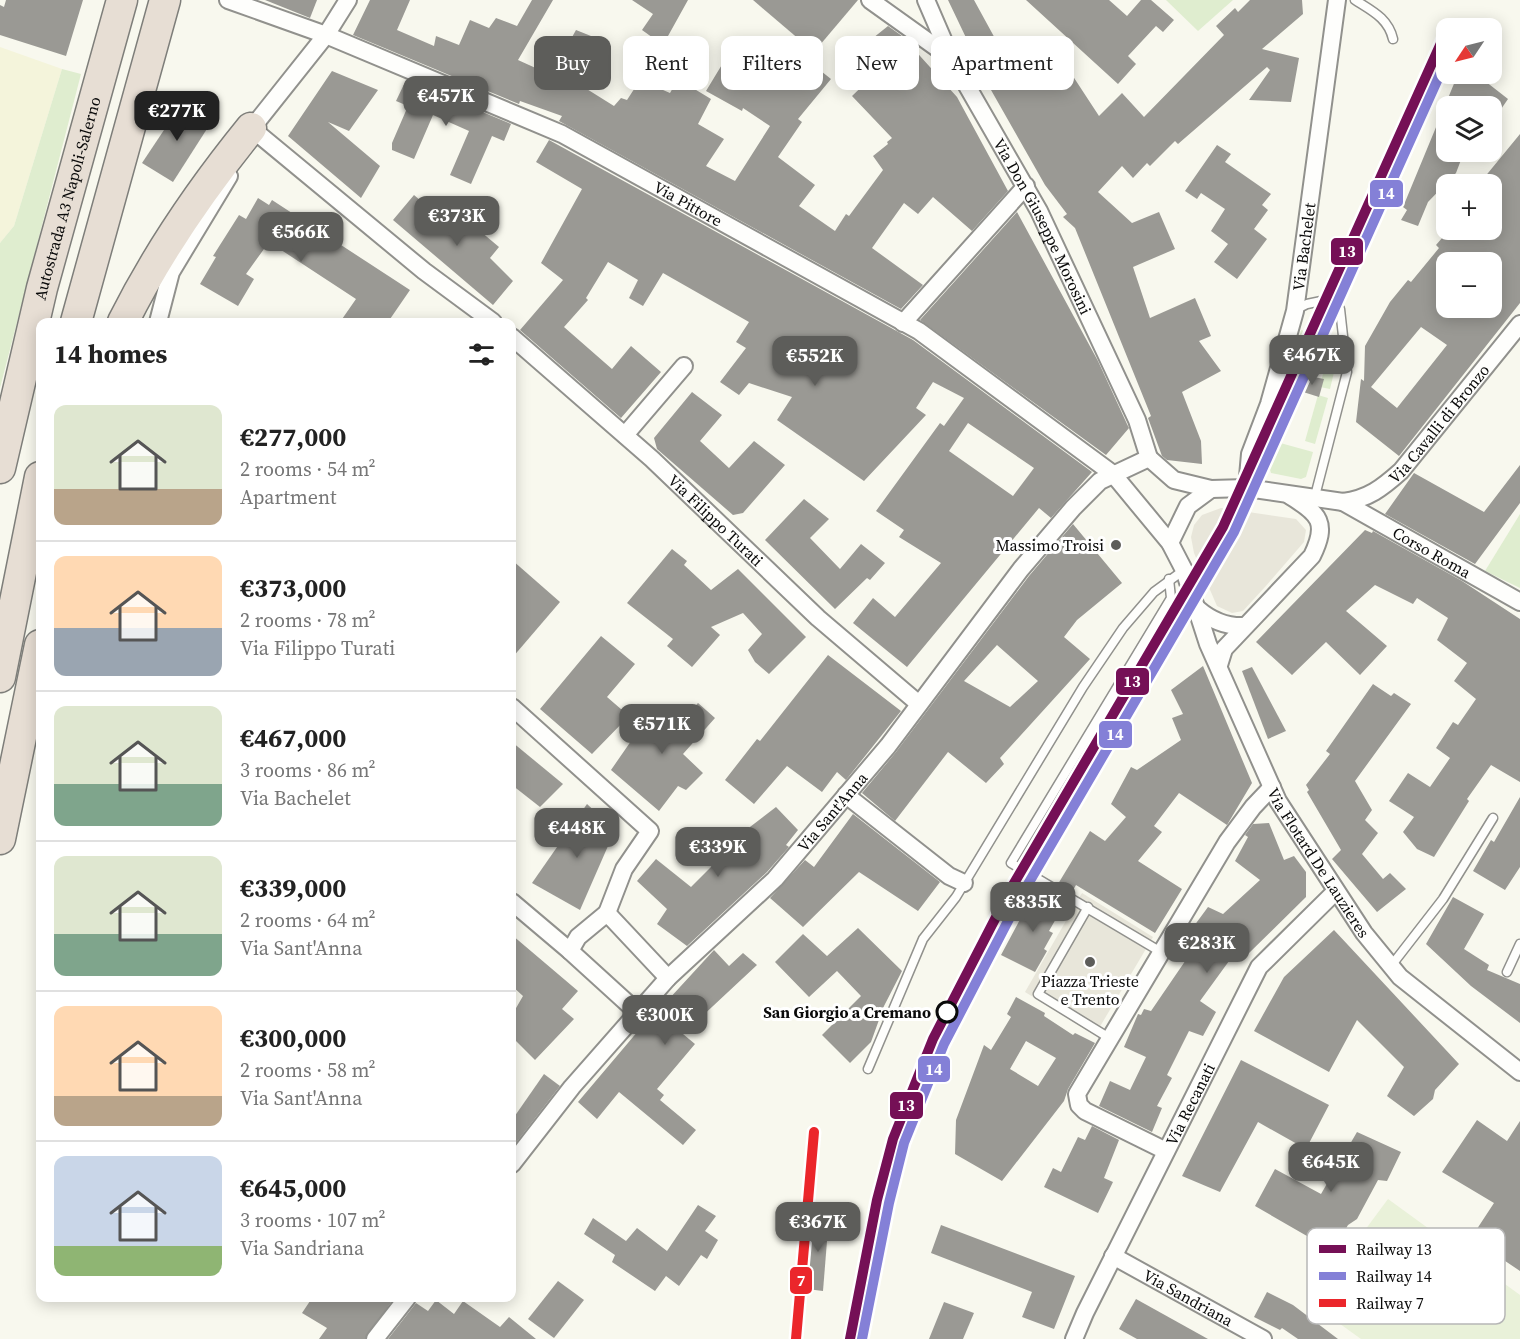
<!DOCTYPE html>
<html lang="en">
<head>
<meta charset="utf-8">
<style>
	body { margin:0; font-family:"Source Serif 4",serif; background:#f2f2f2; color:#222; height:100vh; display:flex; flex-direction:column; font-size:22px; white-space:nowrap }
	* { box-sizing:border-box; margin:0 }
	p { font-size:20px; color:#767676 }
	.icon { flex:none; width:33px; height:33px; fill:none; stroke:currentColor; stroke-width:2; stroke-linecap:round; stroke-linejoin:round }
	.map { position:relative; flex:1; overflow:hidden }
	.sheet { position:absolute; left:36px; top:318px; width:480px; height:984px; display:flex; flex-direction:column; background:#fff; border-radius:12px; box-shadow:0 3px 15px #0003 }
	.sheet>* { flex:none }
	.banner { position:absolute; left:534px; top:36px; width:570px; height:54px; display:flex; gap:12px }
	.needle { width:39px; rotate:235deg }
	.controls { position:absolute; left:1436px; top:18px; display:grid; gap:12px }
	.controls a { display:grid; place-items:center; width:66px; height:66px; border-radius:12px; background:#fff; box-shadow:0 3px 15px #0003; font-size:30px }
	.price { position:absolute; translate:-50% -51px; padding:0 14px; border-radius:12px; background:#5d5d5a; color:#fff; font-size:20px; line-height:39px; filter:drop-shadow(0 2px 3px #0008) }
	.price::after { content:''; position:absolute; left:50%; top:36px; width:18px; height:14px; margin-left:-9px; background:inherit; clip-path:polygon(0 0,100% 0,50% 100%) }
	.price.selected { background:#222; color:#fff }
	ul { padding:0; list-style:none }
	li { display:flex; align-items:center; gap:18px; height:150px; padding:0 18px }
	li+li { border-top:2px solid #e0e0e0 }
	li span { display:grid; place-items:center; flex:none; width:168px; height:120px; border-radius:12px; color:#555 }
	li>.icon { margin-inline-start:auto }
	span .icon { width:72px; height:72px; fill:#fffc; stroke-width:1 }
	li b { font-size:26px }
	h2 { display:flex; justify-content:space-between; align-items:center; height:72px; padding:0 18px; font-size:26px }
	.pill { padding:0 21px; border-radius:12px; background:#fff; box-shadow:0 3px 15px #0003; font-size:21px; line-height:54px }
	.pill.selected { background:#5d5d5a; color:#fff }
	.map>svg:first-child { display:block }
	.farmland { fill:#f4f4db }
	.green { fill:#dfedcf }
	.pitch { fill:#e9f1d9 }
	.plaza { fill:#e8e6da }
	.building { fill:#9a9994; fill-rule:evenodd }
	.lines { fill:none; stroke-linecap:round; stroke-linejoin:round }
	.service-casing { stroke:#91918d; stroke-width:11 }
	.minor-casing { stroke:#91918d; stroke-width:20 }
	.motorway-casing { stroke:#7e7e7a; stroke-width:33 }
	.service { stroke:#fefefc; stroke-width:8 }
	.minor { stroke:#fefefc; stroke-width:16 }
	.motorway { stroke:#e7ded4; stroke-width:30 }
	.rail-1-casing { stroke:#fff; stroke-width:15 }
	.rail-2-casing { stroke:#fff; stroke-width:15 }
	.rail-3-casing { stroke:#fff; stroke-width:15 }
	.rail-1 { stroke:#751056; stroke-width:10 }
	.rail-2 { stroke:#8480d7; stroke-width:10 }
	.rail-3 { stroke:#eb262b; stroke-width:10 }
	.poi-dot { fill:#5d5d5a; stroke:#fff; stroke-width:2 }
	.stop-dot { fill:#fff; stroke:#0a0a0a; stroke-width:3 }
	.labels { text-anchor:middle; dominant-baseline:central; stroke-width:6; stroke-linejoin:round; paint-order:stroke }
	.street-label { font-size:16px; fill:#0a0a0a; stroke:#fff }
	.poi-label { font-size:16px; fill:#0a0a0a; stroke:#fff; text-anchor:end }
	.stop-label { font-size:16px; font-weight:bold; fill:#0a0a0a; stroke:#fff; text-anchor:end }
	.key { fill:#fff; stroke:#b6b6b6; stroke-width:1.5 }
	.key-label { font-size:16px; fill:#0a0a0a }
	.line-badge { stroke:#fff; stroke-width:2 }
	.badge-label { font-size:16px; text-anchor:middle; font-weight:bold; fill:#fff }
</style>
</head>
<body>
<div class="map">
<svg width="1520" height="1339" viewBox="0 0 1520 1339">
	<rect width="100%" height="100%" fill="#f8f8ee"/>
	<!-- farmland -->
	<polygon class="farmland" points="0,47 62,69 14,226 0,243"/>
	<!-- green -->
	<g class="green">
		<polygon points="1166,0 1233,0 1198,31"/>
		<polygon points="62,69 81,74 0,388 0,243 14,226"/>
		<polygon points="1301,330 1309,332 1296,379 1289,377"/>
		<polygon points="1331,338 1337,360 1330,389 1320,387"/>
		<polygon points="1287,385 1295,387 1283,435 1275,432"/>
		<polygon points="1318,395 1328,398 1315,444 1305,441"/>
		<polygon points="1273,441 1313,452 1306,477 1301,479 1271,473 1267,459"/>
		<polygon points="1520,514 1520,588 1485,571"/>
	</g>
	<!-- pitch -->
	<polygon class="pitch" points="1388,1199 1520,1295 1520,1339 1361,1339 1311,1303"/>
	<!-- plaza -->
	<g class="plaza">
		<polygon points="1221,508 1296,519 1306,530 1304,542 1265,587 1243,611 1232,613 1217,606 1194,553 1191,537 1194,525 1202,515"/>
		<polygon points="1082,893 1153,937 1095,1035 1025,992"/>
	</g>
	<!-- building -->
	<g class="building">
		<polygon points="6,0 83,0 66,56 0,35 0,5 4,7"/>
		<polygon points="265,0 317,0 310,18"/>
		<polygon points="370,0 410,0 397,30 434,46 436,36 459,45 470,20 489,28 496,18 517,26 532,0 553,0 518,60 551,75 576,30 601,40 574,81 614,106 621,98 627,100 640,80 670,93 678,79 711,99 698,124 724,139 706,166 735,181 770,126 743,108 742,111 706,91 726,58 769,86 797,52 831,79 798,119 802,122 778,157 815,185 799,206 835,231 846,214 849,216 883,170 873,156 888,144 887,142 892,138 852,96 879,70 869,60 882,48 873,38 888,26 902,36 957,97 1008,191 972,231 933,197 918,214 904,203 872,248 923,285 901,309 559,121 562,116 520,101 519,104 353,35"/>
		<polygon points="632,0 688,0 663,45 642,30 653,14"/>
		<polygon points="753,0 858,0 814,52"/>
		<polygon points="948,0 974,0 1021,86 1063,61 1099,116 1122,93 1144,117 1224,35 1216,26 1235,8 1238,12 1250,0 1302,0 1303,14 1262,49 1299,58 1291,102 1249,100 1270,70 1267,67 1178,144 1175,141 1150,166 1147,163 1133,178 1122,166 1098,192 1132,223 1159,212 1175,249 1133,267 1150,318 1195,298 1211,336 1199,341 1221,371 1182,392 1201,441 1202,464 1167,460 1162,456 1148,418 1151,416 1075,228 1063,217 1067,214 1045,185 991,90"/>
		<polygon points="1026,0 1109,0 1127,16 1141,0 1151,0 1174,20 1163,32 1156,26 1128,56 1136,64 1118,84"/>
		<polygon points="332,71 378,90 349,131 328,122 380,166 361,198 288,136"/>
		<polygon points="1458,74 1476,74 1508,99 1497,115 1491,112 1491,106 1446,106 1446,152 1464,152 1456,173 1428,202 1418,226 1401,220 1407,210 1403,207"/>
		<polygon points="406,80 511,124 504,141 492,136 471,184 450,175 469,131 433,115 414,159 392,150 392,143 408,106 396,101"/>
		<polygon points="182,103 212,121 173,182 142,163"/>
		<path d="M1520 134V303L1399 456 1356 422 1361 379 1364 381 1365 346 1390 302 1408 280 1411 282 1439 248 1436 245 1449 230H1491V184H1479ZM1446 262H1491V308H1446ZM1421 327 1447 345 1397 408 1371 387Z"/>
		<path d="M549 140 913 340 1092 472 1051 518 1039 508 907 667 853 623 873 598 895 617 941 563 899 537 904 530 876 511 940 423 944 426 964 398 933 382 916 408 926 415 864 481 777 420 792 397 749 383 739 395 720 382 746 348 736 342 749 322 663 273 643 306 629 298 638 280 608 262 586 298 588 300 564 327 612 369 631 346 661 372 621 418 520 330 563 280 541 263 582 189 536 162ZM968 423 1034 468 1013 496 949 451Z"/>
		<polygon points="1217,145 1231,154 1225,162 1271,194 1262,205 1268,210 1254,229 1267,239 1237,279 1214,262 1228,244 1211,231 1225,209 1201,193 1197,199 1185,191"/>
		<polygon points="414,195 441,218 446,211 457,220 461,215 499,247 490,258 513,281 493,305 393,220"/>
		<polygon points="258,198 269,205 272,200 410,290 388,322 340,322 356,299 269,242 246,274 254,279 238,306 200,284 216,257 213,256 239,215 246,219"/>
		<polygon points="1017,212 1098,361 1127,424 1129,428 1106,455 920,320"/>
		<polygon points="1304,375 1324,379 1319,397 1300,391"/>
		<polygon points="692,392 722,415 700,441 729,468 754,441 785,465 743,513 733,515 657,449 654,438"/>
		<polygon points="1520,465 1520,503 1475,564 1385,514 1414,473 1484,512"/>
		<polygon points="804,499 829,519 810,538 840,569 861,544 885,563 870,580 867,578 835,609 765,540"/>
		<path d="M1073 524 1122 583 1077 620 1064 637 1090 659 1000 758 1004 764 986 783 948 752 895 821 862 793 896 752 1029 576ZM997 645 1038 681 1010 707 964 681Z"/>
		<polygon points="1365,530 1372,533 1373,531 1462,581 1520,619 1520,782 1491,765 1467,799 1469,801 1434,857 1417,849 1403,832 1414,817 1389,801 1408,773 1430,787 1450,758 1436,748 1453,722 1458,725 1476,699 1454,681 1467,663 1437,640 1448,618 1417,598 1413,604 1375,585 1346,611 1387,646 1360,675 1326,642 1292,675 1256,642"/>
		<polygon points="672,549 687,561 684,565 711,590 738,569 806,637 769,674 755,662 748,650 762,634 743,613 711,627 720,635 692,667 667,646 673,639 627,603"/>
		<polygon points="512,560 560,602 512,658"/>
		<polygon points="601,636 635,664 607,697 629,716 592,754 540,709"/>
		<polygon points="828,655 901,711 846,780 837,772 822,792 787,766 754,804 725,780 757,739 760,741"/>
		<polygon points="1203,666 1252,783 1227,825 1179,793 1154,826 1162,832 1138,861 1182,889 1155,933 1076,885 1072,892 1058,884 1090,831 1105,841 1126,817 1111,804 1131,767 1137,770 1181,740 1172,718 1183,714 1171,690"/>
		<polygon points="1252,667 1286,731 1268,739 1242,671"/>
		<polygon points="1373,684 1391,696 1394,693 1411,704 1355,781 1372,810 1365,820 1378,833 1362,854 1383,879 1390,873 1406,889 1377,912 1332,859 1341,850 1307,792 1309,790 1306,785 1330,754 1326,751"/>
		<polygon points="698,703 715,718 683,754 703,773 686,790 678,786 659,811 611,770 656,705 678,725"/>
		<polygon points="512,742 563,784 540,807 512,785"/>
		<polygon points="1520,797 1520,867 1505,890 1473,871 1491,840 1494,842"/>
		<polygon points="587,804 615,830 580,910 532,883"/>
		<polygon points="776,807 798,830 786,845 789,847 767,872 687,946 657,924 667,909 637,881 656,859 691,887 713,865 729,843"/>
		<polygon points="853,814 940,882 918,911 859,872 803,927 770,898 805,860 814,867"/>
		<polygon points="1269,823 1284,860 1294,856 1306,872 1306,897 1247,955 1237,950 1200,1001 1216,1012 1203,1036 1189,1031 1167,1075 1172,1078 1157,1106 1162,1108 1152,1132 1099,1106 1110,1081 1130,1090 1146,1057 1124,1047 1138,1014 1141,1015 1144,1009 1151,1011 1205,932 1194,926 1208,907 1223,914 1260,880 1235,861 1248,837 1245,835 1253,824"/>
		<polygon points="1033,895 1047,903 1052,895 1065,903 1049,931 1053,933 1044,949 1047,951 1035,972 1001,955"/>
		<polygon points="1453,897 1484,914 1464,949 1489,965 1487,970 1520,984 1520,1023 1471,986 1426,944"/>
		<polygon points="858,928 902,971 884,1006 871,1042 850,1063 822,1035 861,996 837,971 809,997 775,962 803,934 827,956"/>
		<polygon points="1334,930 1459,1064 1435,1090 1433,1099 1414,1116 1387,1096 1404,1067 1357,1020 1329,1072 1254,1031 1284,977"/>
		<polygon points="512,935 578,991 562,1009 574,1019 535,1060 512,1037 512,1015 523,996 512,986"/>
		<polygon points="714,950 729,966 743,953 757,965 683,1034 695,1044 657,1089 664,1095 660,1100 696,1130 683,1145 619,1092 597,1119 578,1102 655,1011 657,1012"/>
		<path d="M1016 997 1045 1013 1044 1016 1073 1035 1075 1033 1095 1043 1068 1089 1064 1101 1002 1181 955 1154 956 1120 984 1045 991 1050 1011 1017 1007 1014ZM1026 1041 1056 1058 1038 1086 1010 1069Z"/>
		<polygon points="1241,1060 1329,1105 1306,1149 1258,1122 1220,1192 1182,1176"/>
		<polygon points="544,1074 560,1086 512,1148 512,1120"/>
		<polygon points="1477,1120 1507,1141 1520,1121 1520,1271 1471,1238 1494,1203 1442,1172"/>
		<polygon points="1092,1126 1119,1140 1104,1178 1113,1182 1098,1213 1044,1187 1053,1168 1061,1172 1078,1137 1085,1140"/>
		<polygon points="1357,1132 1401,1152 1387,1181 1378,1180 1357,1219 1348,1225 1333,1251 1255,1206 1275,1169 1321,1194"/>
		<polygon points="698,1205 716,1216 705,1231 718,1240 707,1259 701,1255 679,1286 666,1276 655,1291 612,1262 615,1255 584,1234 593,1218 626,1241 637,1228 667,1251"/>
		<polygon points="814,1214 829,1216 823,1291 807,1289"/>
		<polygon points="941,1225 1075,1276 1054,1329 1022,1317 1032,1292 931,1253"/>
		<polygon points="558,1281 584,1300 554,1338 528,1319"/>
		<polygon points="1267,1292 1293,1305 1338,1339 1298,1339 1282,1328 1280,1330 1254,1317"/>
		<polygon points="312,1298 394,1298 365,1339 319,1339 327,1328 302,1313"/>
		<polygon points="1136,1299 1208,1339 1137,1339 1119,1329"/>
		<polygon points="436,1300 454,1314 463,1301 500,1327 509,1317 536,1339 388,1339 416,1303 428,1311"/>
		<polygon points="944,1302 974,1313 963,1339 929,1339"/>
	</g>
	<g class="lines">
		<!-- service casing -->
		<g class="service-casing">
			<g id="service">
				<path d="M1355 0C1372 11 1388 18 1393 39"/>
				<polyline points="1295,310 1307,304 1326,300 1340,309 1347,372 1315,496"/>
				<polyline points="1088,907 1038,994 1111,1039"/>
				<polyline points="1161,952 1011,863 1171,598 1169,579"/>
				<polyline points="1391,966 1443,899 1493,818"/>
				<polyline points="1507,972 1520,944"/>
				<polyline points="868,1069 923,939 956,897 1083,687 1123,628 1154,592 1184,570"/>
			</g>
		</g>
		<!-- minor casing -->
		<g class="minor-casing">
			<g id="minor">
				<path id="s1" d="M228 0 326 35 562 134 919 331 1113 474 1170 543 1184 570 1208 644 1278 801 1364 933 1400 977 1520 1072"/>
				<polyline points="870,0 951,58"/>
				<path id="s2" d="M926 0 951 58 1039 211 1137 420 1149 458"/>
				<polyline points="251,128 424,271 493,322"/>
				<polyline points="248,133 326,35 348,0"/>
				<polyline points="158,322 171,272 229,176"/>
				<polyline points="903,323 1026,186"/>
				<path id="s3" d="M512 337 652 459 818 618 919 704"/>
				<polyline points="625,435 684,366"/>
				<path id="s4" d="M1149 458 1174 480 1211 489 1247 488 1343 502C1368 499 1382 488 1401 471L1520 324"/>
				<path id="s5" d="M1247 488 1250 454 1269 404 1295 311 1337 0"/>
				<path id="s6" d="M1343 502 1520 602"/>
				<polyline points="1170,543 1188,506 1211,489"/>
				<path d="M1198 609C1212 621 1227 627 1245 626"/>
				<path d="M1219 665 1224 649 1312 556C1328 523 1320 514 1290 496"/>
				<polyline points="512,707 650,831 624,869 607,913"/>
				<polyline points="846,795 949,876 964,883"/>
				<polyline points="512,902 570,951"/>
				<polyline points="637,1012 570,951 578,937 607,913 668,978"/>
				<polyline points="1166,1151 1085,1111 1079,1105 1077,1094 1227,842 1253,807 1272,787"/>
				<path id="s7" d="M512 1164 572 1087 668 978 775 879 888 746 1021 569 1073 508 1100 481 1149 458"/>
				<path id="s8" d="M1113 1256 1263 1339"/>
				<polyline points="375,1339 407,1298"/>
				<path id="s9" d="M1074 1339 1085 1313 1259 967 1336 891"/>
			</g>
		</g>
		<!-- motorway casing -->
		<g class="motorway-casing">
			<g id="motorway">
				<polyline points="76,322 165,0"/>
				<path d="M123 322C157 254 203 187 251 128"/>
				<path id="s10" d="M0 468 42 288 122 0"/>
				<polyline points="0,677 40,477"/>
				<polyline points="0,839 40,645"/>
			</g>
		</g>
		<!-- service -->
		<use href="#service" class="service"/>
		<!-- minor -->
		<use href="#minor" class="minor"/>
		<!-- motorway -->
		<use href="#motorway" class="motorway"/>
		<!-- rail-1 casing -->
		<g class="rail-1-casing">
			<polyline id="rail-1" points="850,1339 877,1200 893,1139 933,1039 1010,890 1223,527 1446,32"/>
		</g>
		<!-- rail-2 casing -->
		<g class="rail-2-casing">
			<polyline id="rail-2" points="862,1339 889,1203 904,1143 944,1044 1021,896 1234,532 1446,61"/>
		</g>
		<!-- rail-3 casing -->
		<g class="rail-3-casing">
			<polyline id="rail-3" points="796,1339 814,1132"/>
		</g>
		<!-- rail-1 -->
		<use href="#rail-1" class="rail-1"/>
		<!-- rail-2 -->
		<use href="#rail-2" class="rail-2"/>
		<!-- rail-3 -->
		<use href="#rail-3" class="rail-3"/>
	</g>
	<!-- markers -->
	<g class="poi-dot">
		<circle cx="1116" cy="545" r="6"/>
		<circle cx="1090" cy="962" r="6"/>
	</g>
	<circle class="stop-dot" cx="947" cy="1012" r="10"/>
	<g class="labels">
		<!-- street labels -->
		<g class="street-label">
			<text stroke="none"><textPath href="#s10" startOffset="278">Autostrada A3 Napoli-Salerno</textPath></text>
			<text stroke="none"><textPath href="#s1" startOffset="504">Via Pittore</textPath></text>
			<text stroke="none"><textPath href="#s2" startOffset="255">Via Don Giuseppe Morosini</textPath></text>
			<text stroke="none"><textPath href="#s5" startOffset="249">Via Bachelet</textPath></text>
			<text stroke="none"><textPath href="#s4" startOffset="332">Via Cavalli di Bronzo</textPath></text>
			<text stroke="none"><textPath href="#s3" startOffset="274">Via Filippo Turati</textPath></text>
			<text stroke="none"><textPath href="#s6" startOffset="102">Corso Roma</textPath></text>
			<text stroke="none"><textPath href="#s7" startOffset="477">Via Sant'Anna</textPath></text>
			<text stroke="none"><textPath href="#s1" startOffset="1452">Via Flotard De Lauzieres</textPath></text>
			<text stroke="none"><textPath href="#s9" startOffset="262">Via Recanati</textPath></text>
			<text stroke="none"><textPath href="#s8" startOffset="86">Via Sandriana</textPath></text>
		</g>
		<!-- poi labels -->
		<g class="poi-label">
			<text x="1104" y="545">Massimo Troisi</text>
			<text x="1090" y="981" text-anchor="middle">Piazza Trieste<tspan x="1090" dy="18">e Trento</tspan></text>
		</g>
		<!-- stop labels -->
		<g class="stop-label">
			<text x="931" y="1012">San Giorgio a Cremano</text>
		</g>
	</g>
	<!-- legend -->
	<rect x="1307" y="1228" width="198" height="96" rx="9" class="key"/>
	<rect x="1319" y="1245" width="27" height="8" fill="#751056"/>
	<rect x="1319" y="1272" width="27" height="8" fill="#8480d7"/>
	<rect x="1319" y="1299" width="27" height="8" fill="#eb262b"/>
	<g class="key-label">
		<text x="1356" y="1255">Railway 13</text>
		<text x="1356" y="1282">Railway 14</text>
		<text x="1356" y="1309">Railway 7</text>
	</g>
	<g class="line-badge">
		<rect x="1369" y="179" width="35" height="29" rx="6" fill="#8480d7"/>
		<rect x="1330" y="237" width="34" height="29" rx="6" fill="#751056"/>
		<rect x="1115" y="667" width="35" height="29" rx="6" fill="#751056"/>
		<rect x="1098" y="720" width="35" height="29" rx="6" fill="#8480d7"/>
		<rect x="917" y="1055" width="34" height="28" rx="6" fill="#8480d7"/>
		<rect x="889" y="1091" width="35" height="29" rx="6" fill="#751056"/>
		<rect x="789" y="1266" width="24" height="29" rx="6" fill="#eb262b"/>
	</g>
	<g class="badge-label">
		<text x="1386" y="199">14</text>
		<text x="1347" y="257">13</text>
		<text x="1132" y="687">13</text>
		<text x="1115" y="740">14</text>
		<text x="934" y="1075">14</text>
		<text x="906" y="1111">13</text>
		<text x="801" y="1286">7</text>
	</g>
</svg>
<div class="controls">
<a><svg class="needle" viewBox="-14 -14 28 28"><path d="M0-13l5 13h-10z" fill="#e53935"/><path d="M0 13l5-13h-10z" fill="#767676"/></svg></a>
<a><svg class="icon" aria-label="layers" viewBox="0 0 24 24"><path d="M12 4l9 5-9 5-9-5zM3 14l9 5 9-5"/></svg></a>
<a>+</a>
<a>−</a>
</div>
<b class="price" style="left:446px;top:127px">€457K</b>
<b class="price selected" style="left:177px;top:142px">€277K</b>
<b class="price" style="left:457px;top:247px">€373K</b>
<b class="price" style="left:301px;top:263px">€566K</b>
<b class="price" style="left:1312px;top:386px">€467K</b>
<b class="price" style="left:815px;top:387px">€552K</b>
<b class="price" style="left:662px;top:755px">€571K</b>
<b class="price" style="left:577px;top:859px">€448K</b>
<b class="price" style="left:718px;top:878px">€339K</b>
<b class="price" style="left:1033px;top:933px">€835K</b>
<b class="price" style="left:1207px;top:974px">€283K</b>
<b class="price" style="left:665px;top:1046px">€300K</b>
<b class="price" style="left:1331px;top:1193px">€645K</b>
<b class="price" style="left:818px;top:1253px">€367K</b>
<div class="banner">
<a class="pill selected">Buy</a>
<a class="pill">Rent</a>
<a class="pill">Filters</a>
<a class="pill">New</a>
<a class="pill">Apartment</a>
</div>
<section class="sheet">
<h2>14 homes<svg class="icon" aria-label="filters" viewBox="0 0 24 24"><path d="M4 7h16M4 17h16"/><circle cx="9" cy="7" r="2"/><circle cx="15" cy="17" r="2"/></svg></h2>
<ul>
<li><span style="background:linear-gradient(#dfe7d0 70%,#b9a48a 0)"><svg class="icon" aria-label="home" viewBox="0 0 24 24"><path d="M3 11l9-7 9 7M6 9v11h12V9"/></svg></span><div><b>€277,000</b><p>2 rooms · 54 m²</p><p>Apartment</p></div></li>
<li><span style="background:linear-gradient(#ffd9b3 60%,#9aa5b1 0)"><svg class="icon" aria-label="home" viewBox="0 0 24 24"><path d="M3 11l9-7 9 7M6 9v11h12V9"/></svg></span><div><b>€373,000</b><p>2 rooms · 78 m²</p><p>Via Filippo Turati</p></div></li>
<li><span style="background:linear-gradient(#dfe7d0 65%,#7fa58c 0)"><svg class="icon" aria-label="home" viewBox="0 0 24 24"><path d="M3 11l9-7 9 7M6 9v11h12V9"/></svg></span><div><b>€467,000</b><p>3 rooms · 86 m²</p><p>Via Bachelet</p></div></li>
<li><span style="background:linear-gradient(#dfe7d0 65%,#7fa58c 0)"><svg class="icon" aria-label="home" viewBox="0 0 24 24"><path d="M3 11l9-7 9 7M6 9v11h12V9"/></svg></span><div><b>€339,000</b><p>2 rooms · 64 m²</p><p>Via Sant'Anna</p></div></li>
<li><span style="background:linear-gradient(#ffd9b3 75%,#b9a48a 0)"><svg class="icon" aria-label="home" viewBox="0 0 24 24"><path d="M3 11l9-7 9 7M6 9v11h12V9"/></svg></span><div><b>€300,000</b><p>2 rooms · 58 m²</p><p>Via Sant'Anna</p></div></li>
<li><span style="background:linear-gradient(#c9d6e8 75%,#8fb573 0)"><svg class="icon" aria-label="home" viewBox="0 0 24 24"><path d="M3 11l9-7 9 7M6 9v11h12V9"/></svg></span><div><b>€645,000</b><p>3 rooms · 107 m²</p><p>Via Sandriana</p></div></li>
</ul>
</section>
</div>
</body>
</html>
